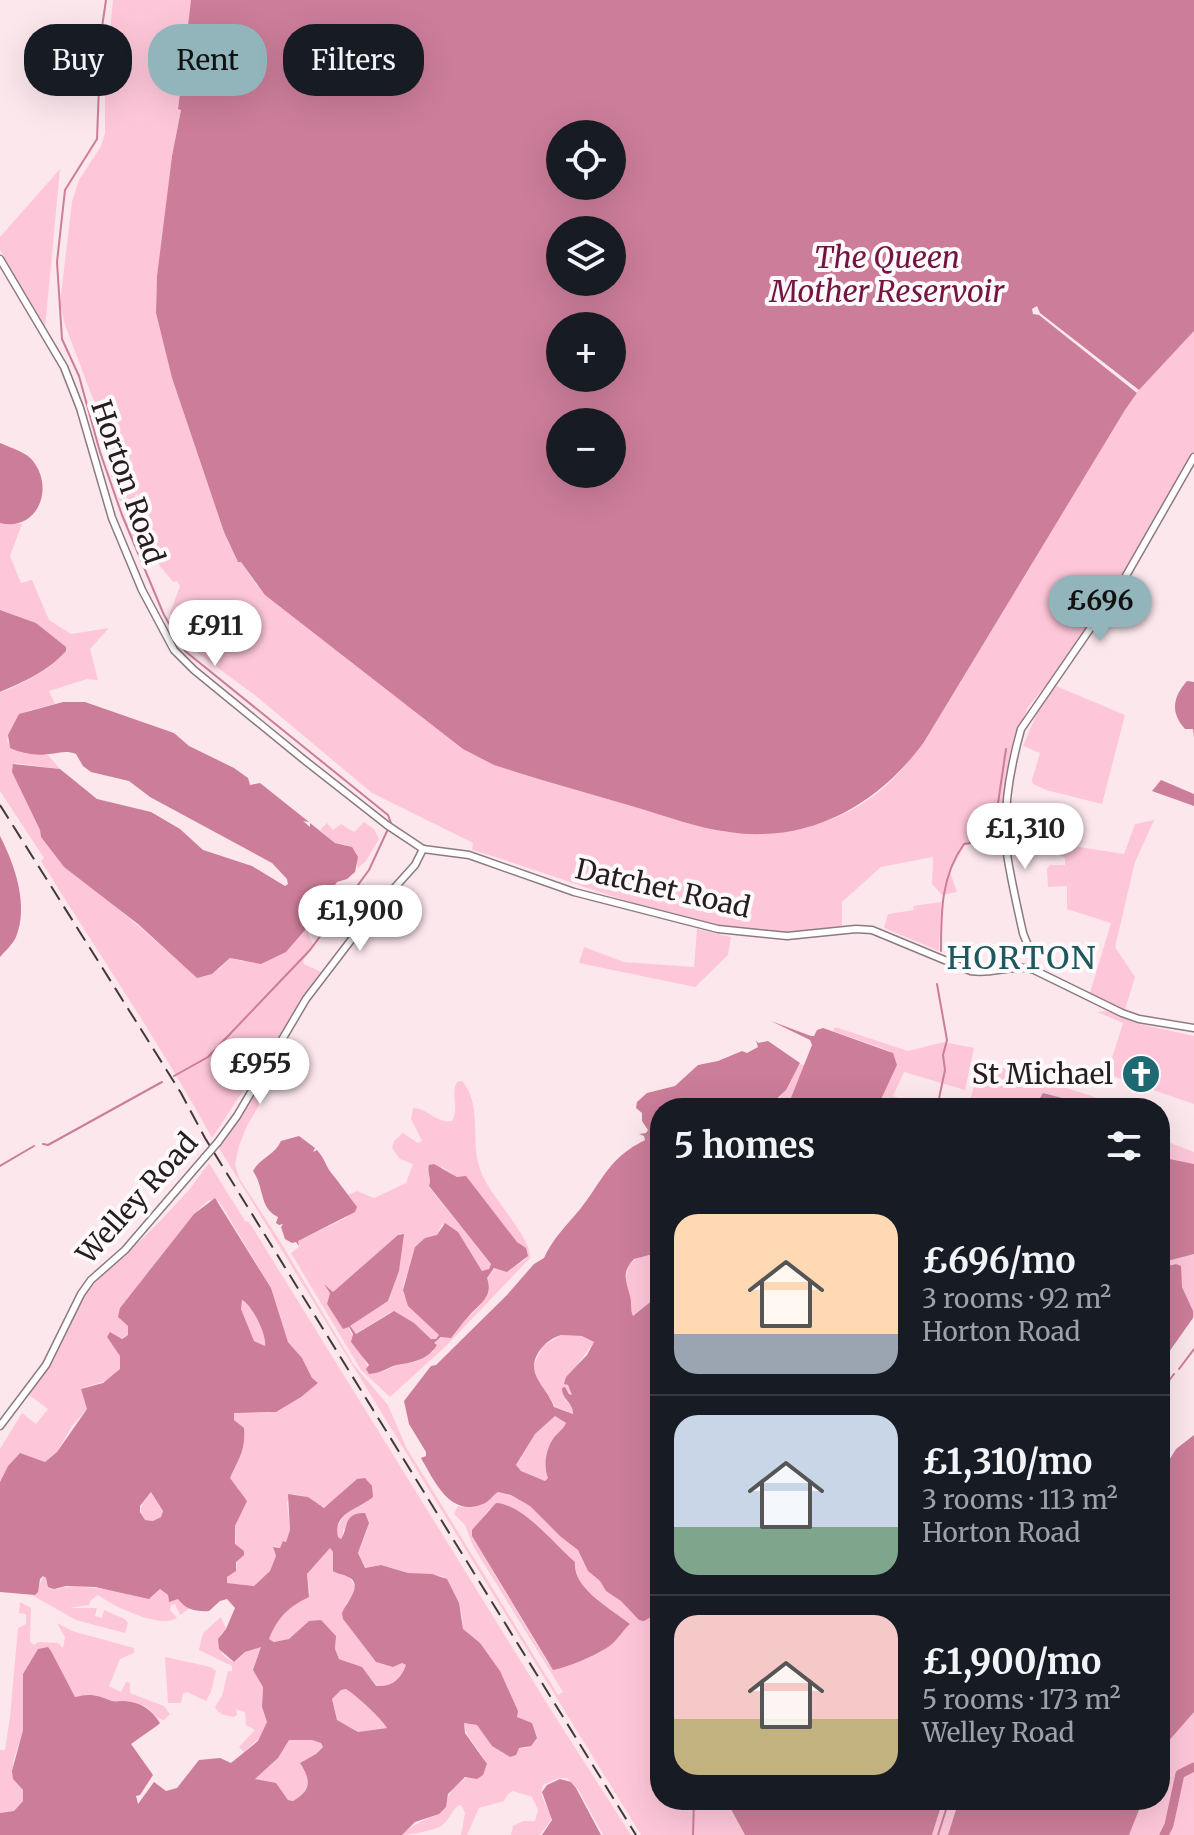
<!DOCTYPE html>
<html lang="en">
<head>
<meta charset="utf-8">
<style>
	body { margin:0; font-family:Merriweather,serif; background:#242831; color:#f1f3f6; height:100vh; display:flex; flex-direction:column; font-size:30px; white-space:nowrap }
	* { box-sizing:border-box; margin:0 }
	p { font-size:26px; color:#9ea1a6 }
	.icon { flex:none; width:44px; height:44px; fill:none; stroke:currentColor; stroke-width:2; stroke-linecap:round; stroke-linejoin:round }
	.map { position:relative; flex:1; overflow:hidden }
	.drawer { position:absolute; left:650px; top:1098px; width:520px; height:712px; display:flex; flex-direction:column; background:#171b24; border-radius:32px; box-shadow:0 8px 32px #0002 }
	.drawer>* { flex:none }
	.top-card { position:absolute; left:24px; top:24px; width:506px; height:72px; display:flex; gap:16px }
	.controls { position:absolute; left:546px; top:120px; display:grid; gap:16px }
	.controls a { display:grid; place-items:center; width:80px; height:80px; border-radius:50%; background:#171b24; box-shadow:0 8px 32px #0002; font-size:40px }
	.price { position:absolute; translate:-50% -68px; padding:0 18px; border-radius:28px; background:#fff; color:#222; font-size:26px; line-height:52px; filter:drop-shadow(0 2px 4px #0008) }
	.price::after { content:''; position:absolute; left:50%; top:48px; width:24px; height:18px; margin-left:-12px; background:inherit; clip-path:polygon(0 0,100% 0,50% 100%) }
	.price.selected { background:#92b5bb; color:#111 }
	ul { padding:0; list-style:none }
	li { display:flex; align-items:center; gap:24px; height:200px; padding:0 24px }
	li+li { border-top:2px solid #363941 }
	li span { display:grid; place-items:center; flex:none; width:224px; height:160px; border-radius:24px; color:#555 }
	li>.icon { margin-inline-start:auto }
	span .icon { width:96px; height:96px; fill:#fffc; stroke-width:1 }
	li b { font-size:34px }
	h2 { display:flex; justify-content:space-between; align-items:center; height:96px; padding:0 24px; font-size:34px }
	.pill { padding:0 28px; border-radius:32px; background:#171b24; box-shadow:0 8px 32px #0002; font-size:28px; line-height:72px }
	.pill.selected { background:#92b5bb; color:#111 }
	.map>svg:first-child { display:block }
	.green { fill:#fec7d9; fill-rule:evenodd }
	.water { fill:#cc7d99; fill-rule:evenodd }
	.pier { fill:#fce7ed }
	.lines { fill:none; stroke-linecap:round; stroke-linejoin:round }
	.stream { stroke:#cc7d99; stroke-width:2 }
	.river { stroke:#cc7d99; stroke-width:9 }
	.secondary-casing { stroke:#8d7a80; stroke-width:9 }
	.secondary { stroke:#fff; stroke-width:6 }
	.rail { stroke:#42393b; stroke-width:2; stroke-dasharray:16 8; stroke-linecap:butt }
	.secondary-bridge-casing { stroke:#8d7a80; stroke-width:9; stroke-linecap:butt }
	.secondary-bridge { stroke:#fff; stroke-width:6 }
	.labels { text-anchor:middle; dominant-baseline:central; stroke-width:8; stroke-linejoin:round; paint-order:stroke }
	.street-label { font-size:28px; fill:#251e20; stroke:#fef9fa }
	.poi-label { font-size:28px; fill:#251e20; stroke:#fef9fa; text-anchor:end }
	.water-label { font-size:30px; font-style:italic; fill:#731441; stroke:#fef9fa }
	.quarter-label { font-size:32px; letter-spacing:2px; fill:#1e585f; stroke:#fef9fa }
</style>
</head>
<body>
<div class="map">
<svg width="1194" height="1835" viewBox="0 0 1194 1835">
	<rect width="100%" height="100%" fill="#fce7ed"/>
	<!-- green -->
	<g class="green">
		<path d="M113 0H191L178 107 181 110 172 156 157 276 156 313 172 378 224 532 238 562H241L257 586 714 830C776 840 840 828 888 784 901 772 912 756 924 742L1125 410 1139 390 1194 331V453L1168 494 1127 573 1119 576 1068 658 1028 707 1012 746 1000 831 977 842 965 844 950 872 957 892 942 895 932 884 933 857 881 867 842 902V926C820 928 796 933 774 932 675 926 568 878 472 850L473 843 372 793 256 696 192 649 170 613 180 586 177 581 173 582 147 550 150 543 139 519 138 494 135 495 137 531 136 536 132 537 109 470 107 448 95 404 65 325 60 303 72 202 79 180 101 146 105 133V83Z"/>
		<polygon points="60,169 47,307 45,326 0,250 0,237"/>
		<path d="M0 523 22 524 10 556 21 583 32 580 49 620 71 634 109 628 90 649 98 680 87 679 49 691 55 704 27 711 7 739 10 748 48 755 60 769 15 763 12 772 40 830 41 837 64 867 112 903 197 977 219 969 230 958 242 961 286 952 306 929 314 946 303 960 304 964 321 972 212 1138C160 1043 98 953 41 861L44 858 0 791V693C25 682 47 672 66 651L36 623 0 610Z"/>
		<polygon points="1056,686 1125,715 1102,804 1046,790 1033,784 1032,780 1040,753 1023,746 1040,706"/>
		<polygon points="1154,820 1135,862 1115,947 1135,977 1125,1010 1090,993 1111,923 1067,909 1067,886 1048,887 1047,868 1050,865 1065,865 1065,858 1059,855 1060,844 1124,854 1135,824"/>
		<polygon points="364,822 374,829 379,839 366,861 358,868 346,845 335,843 320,830 327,823 333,830 341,824 354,832"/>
		<polygon points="941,902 939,951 884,928 888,914 914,910 913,906"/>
		<polygon points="697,929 731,937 728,955 695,987 579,963 584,947 624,962 694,967"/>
		<polygon points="1107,1011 1139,1024 1194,1036 1194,1104 1107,1074 1123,1023 1097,1012"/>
		<polygon points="835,1027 908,1051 944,1042 974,1048 965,1090 904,1072 893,1096 928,1108 877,1108 897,1065 890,1051 833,1031"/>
		<polygon points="800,1064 805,1066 787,1108 767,1108 781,1096"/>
		<polygon points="990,1064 1098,1098 1096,1108 1086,1108 1085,1105 1043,1093 1034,1108 968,1108 979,1068 987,1071"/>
		<path d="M275 1066 268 1089 247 1126 239 1146 235 1164 239 1178 278 1238 354 1365 388 1405 406 1447 558 1695 563 1692 473 1546 465 1525 454 1514 458 1506C475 1510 486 1501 497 1492L511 1495 530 1506 561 1537 578 1550 588 1571 600 1581 606 1591 624 1603 634 1615 655 1616 660 1612V1800H726L745 1835H641L219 1148ZM503 1504C531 1517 552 1541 575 1562 572 1588 611 1609 630 1624 623 1629 618 1638 609 1646 593 1660 570 1664 549 1665L472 1536 488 1510Z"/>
		<path d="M462 1081C482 1103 471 1140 479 1166 486 1194 532 1236 530 1258L446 1346 390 1397 361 1370 291 1253 300 1246 297 1241 346 1218 354 1205 348 1195 357 1191 374 1198 406 1183 413 1164 400 1159 392 1148 394 1141 403 1133 418 1143 422 1141 411 1119 413 1108C428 1108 437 1124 452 1121 460 1108 450 1095 457 1082ZM442 1167 457 1177H466L517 1242 525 1248 526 1259 507 1272 496 1267 487 1278 489 1285C482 1313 455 1327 433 1344L434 1351 415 1362 399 1364 382 1372 368 1367 348 1327 343 1328 327 1304 330 1293 300 1248 324 1284 333 1292 401 1233 399 1271 388 1301 350 1326 355 1334 391 1312 417 1326 431 1339H436L440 1335C392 1290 393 1292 431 1238L437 1235 442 1224 454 1230 483 1272 489 1269 491 1264 429 1187 431 1178Z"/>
		<polygon points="1160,1139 1194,1152 1194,1164 1160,1157"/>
		<path d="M209 1163 245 1221 249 1222 556 1718 631 1835H603L578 1789 567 1778H559L543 1785C538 1800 550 1806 551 1820L540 1835H511L513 1826 523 1821H535L538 1810 532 1797 513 1791 508 1794 504 1801 479 1808 467 1835H461L465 1813 462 1806 459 1805C451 1811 449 1821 441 1826 436 1830 409 1835 402 1835 416 1820 432 1820 446 1807 448 1783 469 1777 487 1767 483 1750 466 1741 464 1723L477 1725 492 1746 510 1757 519 1748H526L537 1738 527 1722 517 1717C507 1683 491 1652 463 1629L462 1615 443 1576 408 1573 381 1565 365 1568 358 1553 367 1530 343 1529V1536L341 1539 338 1537 336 1532C341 1515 352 1507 368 1501L357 1479 326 1507 316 1505 308 1497 293 1494 287 1502 290 1530 287 1541H283L280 1548 275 1546 273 1549 276 1556 270 1571 254 1586 227 1583V1577L237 1568 235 1526 240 1513 239 1489 234 1486 230 1478C238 1461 255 1434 234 1420V1413H269L313 1380 300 1356 288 1342 271 1288 219 1201 209 1200 201 1207 120 1308 129 1329 128 1335 120 1339 111 1332 107 1337C111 1344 120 1352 121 1360 125 1381 93 1383 81 1389L87 1409 72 1426 57 1452 45 1462 20 1453 8 1466 0 1482V1449L22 1413 36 1424 48 1409 25 1392 46 1365 81 1294 115 1259 142 1239 163 1218 189 1190Z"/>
		<polygon points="660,1252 660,1294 633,1316 625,1286 628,1266 638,1257"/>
		<path d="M1194 1254V1319C1193 1310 1187 1300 1183 1289 1179 1279 1183 1272 1175 1264L1160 1268V1263Z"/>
		<path d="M241 1300C252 1305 267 1334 265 1346L254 1341 241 1309Z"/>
		<path d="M561 1335 582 1336 594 1342 578 1364 567 1384 572 1393 571 1395 568 1391 565 1400 572 1406 574 1414 555 1407C549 1392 536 1383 533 1366L543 1346Z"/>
		<path d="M555 1416 566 1423V1428C552 1439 540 1461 548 1478L545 1481 521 1471 516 1466 535 1434Z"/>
		<path d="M151 1492 163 1511 161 1517 153 1521 145 1520C136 1506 144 1504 151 1492Z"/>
		<path d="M330 1548 333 1552V1571L349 1577 355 1586 354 1594 346 1604 343 1619 376 1662 393 1667 402 1663 406 1665C401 1679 391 1687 376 1686 366 1671 356 1663 339 1659L335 1649 336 1640 307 1623 289 1639 274 1642 269 1639C276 1621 285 1603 306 1599L310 1593 307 1574Z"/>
		<path d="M43 1576 46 1578 47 1583 57 1589C74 1582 131 1593 151 1598L160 1589 168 1595V1600L178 1599 181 1604 190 1608 180 1615 175 1604 171 1605 170 1610 177 1618C159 1629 113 1606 98 1595L91 1600 89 1605 69 1608H97L95 1616 102 1618 104 1610 125 1619 128 1623 125 1633 76 1620 30 1594 35 1595Z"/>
		<path d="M20 1602 31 1608 30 1642 34 1645 38 1642 58 1643 63 1648 65 1637 57 1623 72 1631 134 1648V1653L120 1659 109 1686 121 1692 126 1682 130 1683V1693L164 1706 170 1714 164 1720C154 1718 153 1710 144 1706 134 1701 123 1704 113 1701 96 1696 93 1695 75 1697L60 1671V1667L23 1674V1730L13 1762V1779L23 1790V1801L14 1811 0 1813V1750H5L10 1717 18 1628 26 1624V1614L19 1613Z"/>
		<polygon points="221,1617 226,1629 220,1635 222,1654 232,1662 236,1661 245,1652 260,1646 262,1648 257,1658 256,1675 263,1687 262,1707 267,1722 262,1736 244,1752 239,1747 255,1730 246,1725 245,1712 236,1709 237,1715 234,1717 220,1714 222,1711 219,1713 215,1707 222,1696 228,1671 232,1671 232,1666 199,1650 203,1633"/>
		<polygon points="165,1657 211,1667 216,1671 211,1692 206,1701 187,1692 183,1694 181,1703 168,1703"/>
		<path d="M346 1689C355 1694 382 1719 387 1728L358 1732 337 1720 332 1699 341 1690Z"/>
		<polygon points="1194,1712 1194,1835 1129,1835 1143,1800 1160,1800 1160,1751"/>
		<path d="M289 1740H312L321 1743 323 1747 317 1754 303 1761 301 1766C316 1779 308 1793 293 1801L288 1800C271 1778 278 1787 255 1779L274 1762Z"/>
		<polygon points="943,1800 959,1800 948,1835 932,1835"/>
	</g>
	<!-- water -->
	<g class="water">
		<path d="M191 0H1194V331L1139 390 1125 410 924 742C878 805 809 844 729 832 697 828 666 816 635 807 588 793 540 780 494 765L463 749 265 595 241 562H238L224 532 172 378 156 313 157 276 172 156 181 110 178 109ZM560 134H612V186H560ZM560 230H612V282H560ZM560 326H612V378H560ZM560 422H612V474H560Z"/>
		<path d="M0 443C11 448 26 452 33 461 55 489 37 532 0 523Z"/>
		<path d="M0 610 36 623 66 647V651C47 672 25 681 0 692Z"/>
		<path d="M1187 681 1194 682V737L1193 729H1185C1170 712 1173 697 1187 681Z"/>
		<path d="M63 702H85L174 733 189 746 234 768 248 778 250 785 260 783 309 822 303 821 310 827V823L335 843 352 847 358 857 355 872 347 879 337 882 306 929 286 952 261 964 230 958 212 974 197 978 138 924 64 867 41 837 40 830 12 772 13 764 60 769 97 799 151 812 180 829 203 850 252 866 285 886 288 884 287 879 272 863 150 797 129 781 91 772 83 766 76 754C66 750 60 753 49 754 36 756 21 753 10 748L8 735 19 714Z"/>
		<polygon points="1161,780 1194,794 1194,806 1152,791"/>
		<path d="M0 836C15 865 29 906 16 937 13 944 5 951 0 957Z"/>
		<polygon points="771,1021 811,1036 814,1036 817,1030 823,1028 893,1053 897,1065 877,1108 787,1108 812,1045 810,1040"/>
		<path d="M756 1040 758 1043 768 1041 800 1063 786 1090 767 1108H660V1252L634 1259C621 1272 626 1281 630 1296 632 1303 630 1309 633 1316L660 1294V1612L644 1621 639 1620 621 1601 606 1591 600 1581 588 1571 578 1550 561 1537 530 1506 511 1495 498 1492C493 1495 489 1502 483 1504 451 1517 436 1484 422 1460L421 1458 426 1456V1452L409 1424 404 1401 431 1366 436 1365 507 1295 534 1264 544 1258C553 1238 567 1225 581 1208 604 1178 609 1158 645 1140L644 1136 639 1134 646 1133 648 1130 642 1121V1113L636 1108 637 1102 647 1093 675 1086 698 1065 718 1061 742 1051 747 1053 758 1047ZM561 1335 582 1336 594 1342 587 1355 566 1377 564 1384 568 1385 572 1395 569 1394 565 1387 562 1388C562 1400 574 1403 573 1414L554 1407C547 1386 523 1374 540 1350 546 1342 552 1338 561 1335ZM555 1416 566 1423C563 1430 558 1432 553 1439 546 1449 543 1467 548 1478L545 1481 521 1471 516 1465 535 1434Z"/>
		<polygon points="1043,1093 1081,1103 1086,1108 1034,1108"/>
		<path d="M299 1136 315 1148 313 1152 317 1150C326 1160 326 1168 333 1175 340 1184 349 1196 357 1207L355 1212 298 1241 299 1246 296 1242 292 1243 285 1239 281 1227 283 1224 279 1225 276 1223 278 1217C259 1208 265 1189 253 1171 260 1158 275 1155 281 1141Z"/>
		<polygon points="1160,1157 1194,1164 1194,1254 1160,1263"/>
		<path d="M434 1164 457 1177 466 1176 517 1242 526 1248 528 1256 507 1272 494 1268 487 1278C494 1297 479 1304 468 1317 462 1323 457 1331 451 1338L441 1337 434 1343 437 1345C429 1358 416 1362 402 1364 390 1365 384 1373 369 1374L366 1369 369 1365 351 1342 353 1334 349 1327 343 1329 327 1304 330 1293 299 1247 324 1284 333 1292 398 1235 404 1234 399 1271 388 1301 350 1326 356 1334 394 1311 414 1323 431 1339H436L439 1335 408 1306 403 1290 415 1247 425 1238 437 1235 445 1223 458 1232 482 1271 489 1269 491 1264 429 1186C432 1179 427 1173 429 1165Z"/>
		<path d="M215 1198 271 1288 288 1342 302 1358 312 1378 318 1383 301 1397 276 1412 234 1413V1420L244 1428C246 1451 238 1460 230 1478L247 1501 235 1526V1544L244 1551V1555L236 1562V1571L227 1577V1583L254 1586 270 1571 276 1556 273 1547 280 1548 283 1541 286 1542 290 1530 288 1494 308 1497 324 1508 357 1479 365 1478 372 1486 373 1497C359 1509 332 1513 338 1537L341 1539C349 1527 343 1513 365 1513L369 1523 358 1553 365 1568 381 1565 408 1573 432 1574 447 1579 459 1603 463 1629 480 1643 500 1671 518 1711 517 1717 532 1723 537 1738 531 1746 519 1748 516 1755 510 1757 492 1746 477 1725 464 1723 465 1733 487 1764 483 1775 477 1779 465 1777 448 1794 446 1807 439 1814 415 1822 402 1835H0V1813L14 1811 23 1801V1790L13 1779 12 1771 23 1730V1674L38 1649 48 1647 51 1651 75 1697C90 1693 97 1695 112 1701 117 1702 119 1701 124 1701 141 1702 151 1709 160 1723L158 1725 131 1744 153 1775 140 1795 136 1796 138 1804 154 1782 166 1791 177 1788 199 1760 220 1758 231 1763 258 1741 267 1722 262 1707 263 1687 253 1670 261 1647 245 1652 234 1662 219 1649 218 1639 226 1629 235 1608 227 1599 220 1601 209 1611C197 1612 184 1609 178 1599L169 1602 168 1595 160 1589 149 1599 95 1587 66 1586 54 1589 48 1587 46 1578 43 1576 40 1579 38 1592 35 1595 0 1592V1482L8 1466 20 1453 45 1462 57 1452 87 1409 81 1389 103 1383 120 1369V1356L107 1337 110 1332 122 1339 128 1335V1326L118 1317 120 1308 194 1214ZM242 1300C252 1305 267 1335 265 1346L254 1341 241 1309ZM151 1492 163 1511 161 1517 153 1521 145 1520 140 1512V1506ZM330 1548 333 1552V1571C337 1574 342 1574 346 1576 366 1583 346 1603 342 1613L343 1619 376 1662 393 1667 402 1663 406 1665C401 1679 392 1687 376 1686L362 1667 339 1659 335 1649 336 1636 321 1620 309 1621 289 1639 274 1642 269 1639C278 1617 288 1607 309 1597L307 1574ZM346 1689C355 1694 382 1719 387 1728L358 1732 337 1720 332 1699 341 1690ZM289 1740H312L321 1743 323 1747 316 1754 300 1763C311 1780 312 1790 293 1801L288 1800 276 1783 255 1779 278 1758Z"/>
		<polygon points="1176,1264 1181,1266 1182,1287 1193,1311 1193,1318 1169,1352 1160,1350 1160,1268"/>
		<polygon points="1194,1435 1194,1712 1160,1751 1160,1475 1176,1449"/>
		<path d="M496 1503C523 1504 555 1545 575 1562 572 1588 611 1609 630 1624 625 1628 621 1635 614 1642 604 1653 568 1667 553 1670L472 1536V1530Z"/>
		<polygon points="560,1779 571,1782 576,1788 601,1835 542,1835 552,1820 542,1792 547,1785"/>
		<polygon points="726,1800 943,1800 932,1835 745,1835"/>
		<polygon points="959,1800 1143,1800 1129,1835 948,1835"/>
	</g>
	<!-- pier -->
	<polygon class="pier" points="1037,306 1040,313 1139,390 1137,393 1039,315 1033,314 1032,309"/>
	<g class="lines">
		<!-- stream -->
		<g class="stream">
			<polyline points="106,0 101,34 97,139 65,190 57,262 62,339 79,376 100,452 122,515 164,615 185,651 388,815 391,823"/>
			<path d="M941 951C941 912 941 876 964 844L984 841 993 837 1006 749"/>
			<polyline points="937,984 947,1040 943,1055 945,1070 937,1108"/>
			<polyline points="174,1076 208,1057 310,950 369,870 388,829"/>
			<polyline points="43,1144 48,1145 162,1082"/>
			<polyline points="0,1166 34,1146"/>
			<polyline points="1179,1369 1194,1349"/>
			<polyline points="1160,1392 1174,1374"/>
			<polyline points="693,1835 694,1800"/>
			<polyline points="938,1835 949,1800"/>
		</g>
		<!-- river -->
		<polyline class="river" points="1164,1835 1169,1825 1180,1774 1194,1767"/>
		<!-- secondary casing -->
		<g class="secondary-casing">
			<g id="secondary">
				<polyline points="0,259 64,367 80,408 112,518 142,590 174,650 194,670 303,759 387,825 423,849"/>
				<path d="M423 849 469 855 574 892 718 929 787 936 856 929 872 930 971 971C992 975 1010 964 1032 969L1122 1013 1139 1019 1194 1028"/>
				<path d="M1032 969C1035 956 1027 945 1023 933 1018 911 1013 888 1009 866 1000 821 1009 772 1021 729L1123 581 1194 457"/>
				<polyline points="218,1142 237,1116 306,999 371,914 415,865 423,849"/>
				<polyline points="0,1426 46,1365 81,1294 91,1280 125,1250 205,1157"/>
			</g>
		</g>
		<!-- secondary -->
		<use href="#secondary" class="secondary"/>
		<!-- rail -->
		<polyline class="rail" points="0,805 181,1093 205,1138 636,1835"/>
		<!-- secondary-bridge casing -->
		<g class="secondary-bridge-casing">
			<polyline id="secondary-bridge" points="205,1157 218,1142"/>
		</g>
		<!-- secondary-bridge -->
		<use href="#secondary-bridge" class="secondary-bridge"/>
	</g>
	<!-- icons -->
	<defs>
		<g id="church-disc" transform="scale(2)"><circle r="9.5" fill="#1e6972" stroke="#fef9fa"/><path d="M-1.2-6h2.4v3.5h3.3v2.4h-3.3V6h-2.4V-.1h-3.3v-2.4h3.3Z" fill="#fff"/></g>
	</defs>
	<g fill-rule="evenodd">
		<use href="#church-disc" x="1141" y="1074"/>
	</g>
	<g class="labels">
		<!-- street labels -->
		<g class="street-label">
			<text transform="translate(128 482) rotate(71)">Horton Road</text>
			<text transform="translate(663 888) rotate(13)">Datchet Road</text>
			<text transform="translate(137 1198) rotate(-48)">Welley Road</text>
		</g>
		<!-- poi labels -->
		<g class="poi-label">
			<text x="1113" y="1074">St Michael</text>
		</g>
		<!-- water labels -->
		<g class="water-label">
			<text x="887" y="257">The Queen<tspan x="887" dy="34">Mother Reservoir</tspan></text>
		</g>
		<!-- quarter labels -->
		<g class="quarter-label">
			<text x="1022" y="958">HORTON</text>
		</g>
	</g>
</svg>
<div class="controls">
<a><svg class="icon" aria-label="locate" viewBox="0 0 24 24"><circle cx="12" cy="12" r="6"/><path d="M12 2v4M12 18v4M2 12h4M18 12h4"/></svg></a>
<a><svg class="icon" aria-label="layers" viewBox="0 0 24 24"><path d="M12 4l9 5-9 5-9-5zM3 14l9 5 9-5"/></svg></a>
<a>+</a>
<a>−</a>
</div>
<b class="price selected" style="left:1100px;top:643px">£696</b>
<b class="price" style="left:215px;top:668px">£911</b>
<b class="price" style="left:1025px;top:871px">£1,310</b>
<b class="price" style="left:360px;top:953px">£1,900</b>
<b class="price" style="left:260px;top:1106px">£955</b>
<div class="top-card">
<a class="pill">Buy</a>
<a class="pill selected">Rent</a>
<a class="pill">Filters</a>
</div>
<section class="drawer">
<h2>5 homes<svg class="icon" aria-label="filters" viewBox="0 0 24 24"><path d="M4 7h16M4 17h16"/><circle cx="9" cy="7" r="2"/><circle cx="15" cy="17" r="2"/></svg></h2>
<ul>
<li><span style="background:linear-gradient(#ffd9b3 75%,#9aa5b1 0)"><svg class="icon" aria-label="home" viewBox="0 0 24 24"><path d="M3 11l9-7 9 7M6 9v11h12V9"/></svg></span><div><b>£696/mo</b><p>3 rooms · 92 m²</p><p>Horton Road</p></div></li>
<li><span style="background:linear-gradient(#c9d6e8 70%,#7fa58c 0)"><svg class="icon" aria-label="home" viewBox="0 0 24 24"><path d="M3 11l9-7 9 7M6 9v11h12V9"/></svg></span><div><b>£1,310/mo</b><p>3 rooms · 113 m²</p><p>Horton Road</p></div></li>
<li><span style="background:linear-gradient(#f6c9c9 65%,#c2b280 0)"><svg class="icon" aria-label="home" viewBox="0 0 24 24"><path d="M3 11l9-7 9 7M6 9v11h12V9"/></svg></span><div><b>£1,900/mo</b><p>5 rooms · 173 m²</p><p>Welley Road</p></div></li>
</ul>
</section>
</div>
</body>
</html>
